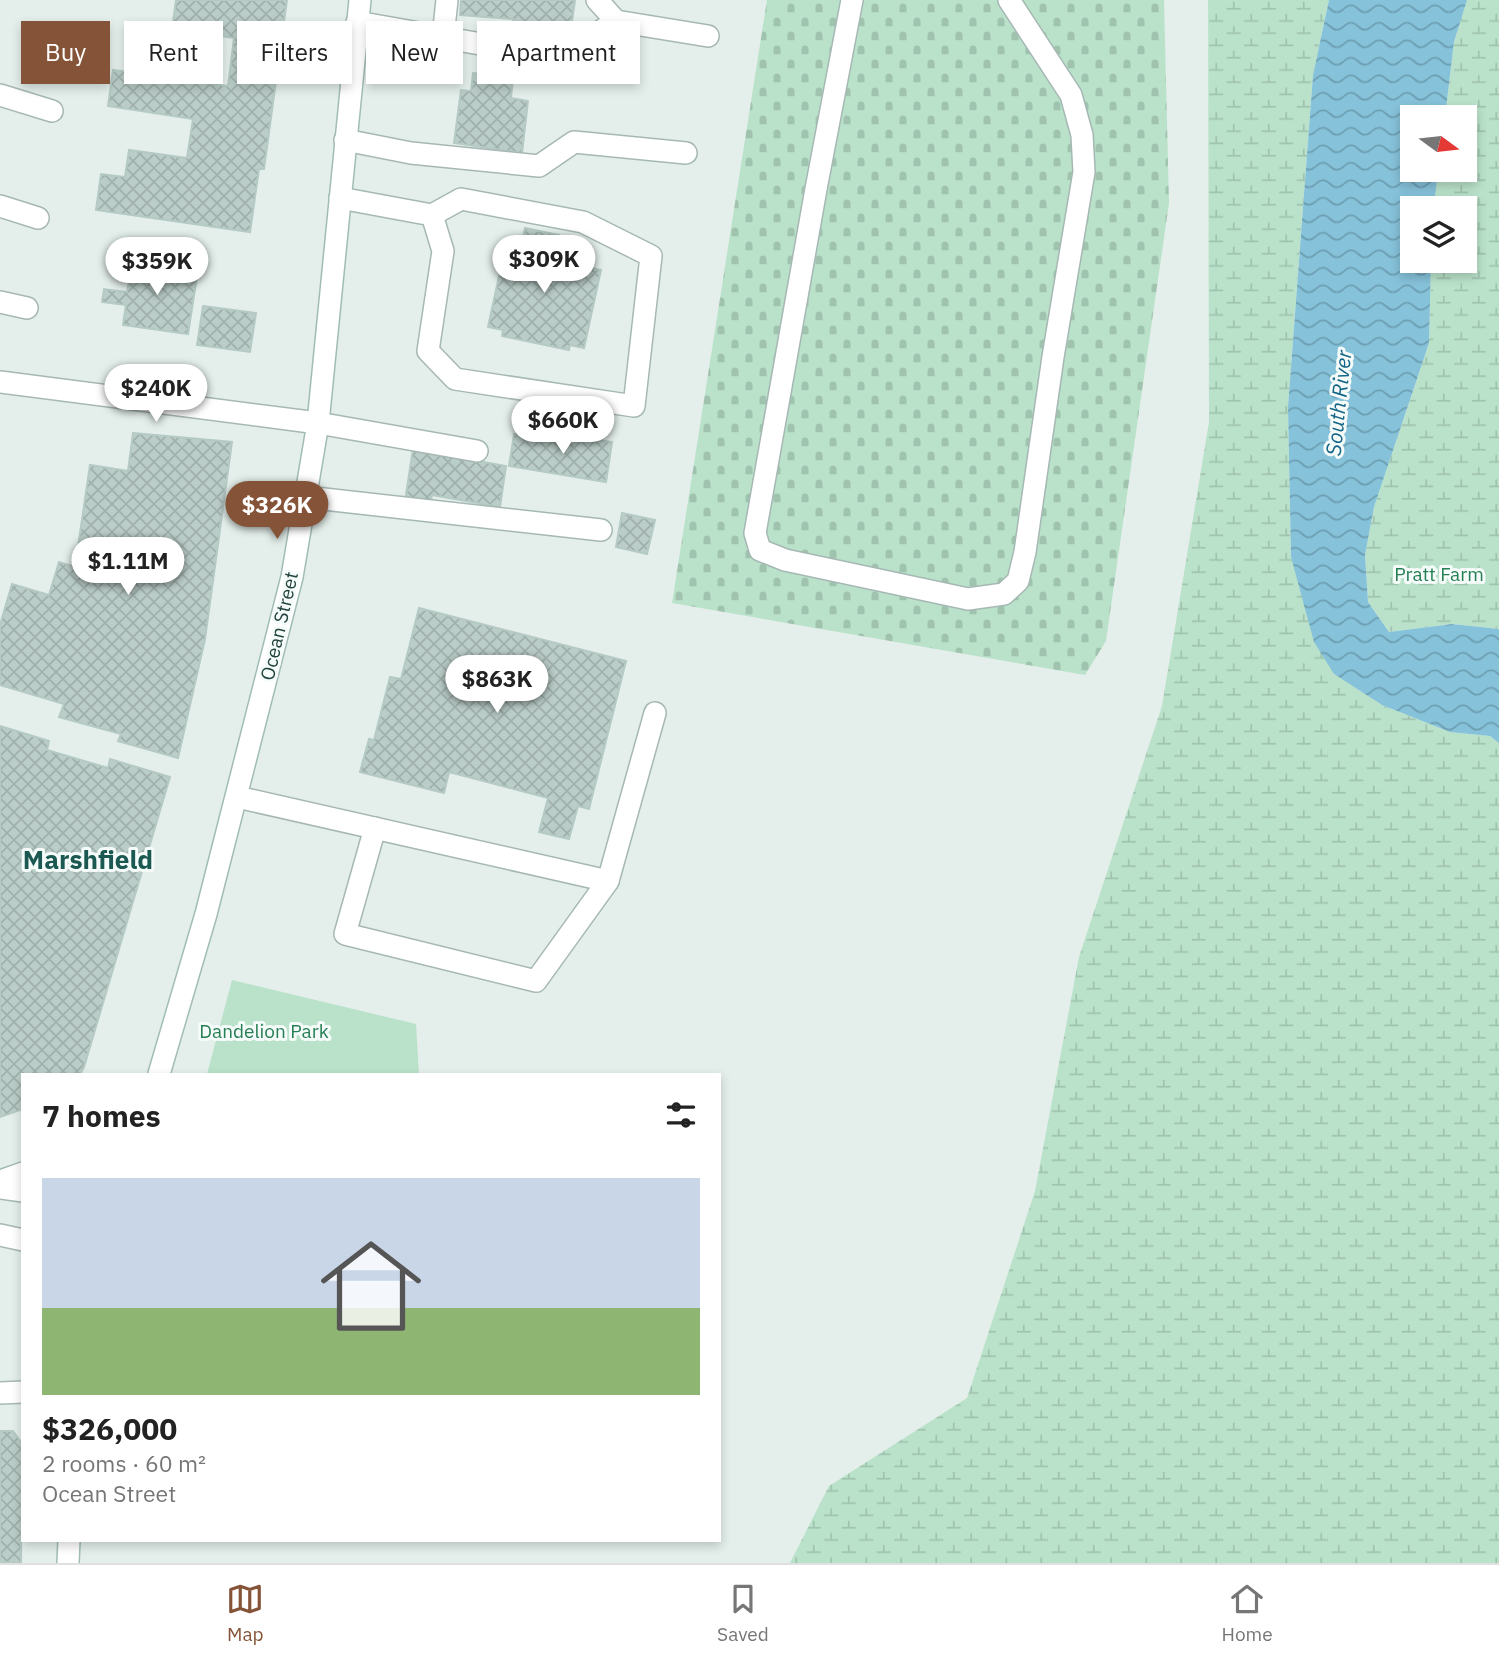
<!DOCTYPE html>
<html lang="en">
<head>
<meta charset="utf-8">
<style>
	body { margin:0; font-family:"IBM Plex Sans",sans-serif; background:#f2f2f2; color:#222; height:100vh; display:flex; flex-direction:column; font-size:26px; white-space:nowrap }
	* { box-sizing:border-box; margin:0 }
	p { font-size:23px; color:#767676 }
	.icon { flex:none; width:38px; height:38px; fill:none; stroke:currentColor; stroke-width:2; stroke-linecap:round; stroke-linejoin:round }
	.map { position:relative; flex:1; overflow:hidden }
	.drawer { position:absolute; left:21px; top:1073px; width:700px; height:469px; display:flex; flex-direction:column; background:#fff; border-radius:0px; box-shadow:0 4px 10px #0003 }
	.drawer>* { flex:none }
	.hud { position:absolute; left:21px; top:21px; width:700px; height:63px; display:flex; gap:14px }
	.needle { width:46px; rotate:105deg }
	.tools { position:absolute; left:1400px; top:105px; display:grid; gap:14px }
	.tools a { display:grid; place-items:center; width:77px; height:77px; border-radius:0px; background:#fff; box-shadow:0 4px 10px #0003; font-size:35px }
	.price { position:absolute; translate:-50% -60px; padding:0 16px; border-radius:24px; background:#fff; color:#222; font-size:23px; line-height:46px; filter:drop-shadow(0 2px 4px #0008) }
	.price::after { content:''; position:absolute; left:50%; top:42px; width:21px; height:16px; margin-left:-10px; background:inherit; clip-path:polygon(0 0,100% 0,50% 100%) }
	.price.selected { background:#855438; color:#fff }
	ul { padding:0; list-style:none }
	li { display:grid; align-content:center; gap:14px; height:371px; padding:0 21px }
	li span { display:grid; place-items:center; height:217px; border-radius:0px; color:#555 }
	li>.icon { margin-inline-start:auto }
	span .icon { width:126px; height:126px; fill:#fffc; stroke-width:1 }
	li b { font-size:30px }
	h2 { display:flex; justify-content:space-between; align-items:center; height:84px; padding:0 21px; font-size:30px }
	.pill { padding:0 24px; border-radius:0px; background:#fff; box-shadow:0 4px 10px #0003; font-size:24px; line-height:63px }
	.pill.selected { background:#855438; color:#fff }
	.menu { display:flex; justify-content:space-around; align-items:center; height:98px; border-top:2px solid #e0e0e0; background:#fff; font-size:19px; color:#767676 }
	.menu a { display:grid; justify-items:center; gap:4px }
	.menu .selected { color:#855438 }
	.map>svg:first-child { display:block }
	.green { fill:#bae2ca }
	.wetland { fill:url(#wetland-marsh) }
	.cemetery { fill:url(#cemetery-stones) }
	.water { fill:url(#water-waves) }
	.building { fill:url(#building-cross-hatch); stroke:#b5cac4; stroke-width:2 }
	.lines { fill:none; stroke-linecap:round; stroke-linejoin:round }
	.service-casing { stroke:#a6b8b4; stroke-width:24 }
	.minor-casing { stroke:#a6b8b4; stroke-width:24 }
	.tertiary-casing { stroke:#a6b8b4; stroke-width:24 }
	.secondary-casing { stroke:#a1bcb6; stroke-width:24 }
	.service { stroke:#fff; stroke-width:21 }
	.minor { stroke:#fff; stroke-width:21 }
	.tertiary { stroke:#fff; stroke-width:21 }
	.secondary { stroke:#fff; stroke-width:21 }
	.labels { text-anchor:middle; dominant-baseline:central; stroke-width:6; stroke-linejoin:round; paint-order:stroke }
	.park-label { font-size:19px; fill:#267f54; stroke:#f5fbf9 }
	.street-label { font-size:19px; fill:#21433e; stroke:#f5fbf9 }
	.water-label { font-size:21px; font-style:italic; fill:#136587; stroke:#f5fbf9 }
	.district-label { font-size:26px; font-weight:bold; fill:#1a5851; stroke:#f5fbf9 }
</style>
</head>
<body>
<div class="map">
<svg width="1499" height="1563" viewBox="0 0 1499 1563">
	<defs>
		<pattern id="wetland-marsh" width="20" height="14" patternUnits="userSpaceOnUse" patternTransform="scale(1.75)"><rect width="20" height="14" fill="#bae2ca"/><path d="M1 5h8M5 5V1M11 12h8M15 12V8" fill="none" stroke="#a0c3af"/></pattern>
		<pattern id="cemetery-stones" width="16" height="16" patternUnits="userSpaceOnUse" patternTransform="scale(1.75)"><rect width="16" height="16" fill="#bae2ca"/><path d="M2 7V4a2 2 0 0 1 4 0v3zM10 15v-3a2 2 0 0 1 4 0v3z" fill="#a0c3af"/></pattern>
		<pattern id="water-waves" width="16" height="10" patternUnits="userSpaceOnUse" patternTransform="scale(1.75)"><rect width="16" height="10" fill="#86c2da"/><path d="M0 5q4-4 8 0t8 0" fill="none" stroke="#6d9fb2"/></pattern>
		<pattern id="building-cross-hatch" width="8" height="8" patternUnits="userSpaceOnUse" patternTransform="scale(1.75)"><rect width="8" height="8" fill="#bbcdc8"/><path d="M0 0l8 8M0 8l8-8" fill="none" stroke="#a0b1ad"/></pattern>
	</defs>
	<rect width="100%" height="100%" fill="#e4efeb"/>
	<!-- green -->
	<polygon class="green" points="232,980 416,1024 419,1074 207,1074"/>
	<!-- wetland -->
	<g class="wetland">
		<polygon points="1208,0 1329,0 1313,75 1288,407 1291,557 1334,674 1382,705 1450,732 1490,736 1499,743 1499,1563 790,1563 829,1486 967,1398 1035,1191 1079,957 1162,706 1209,422"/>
		<polygon points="1467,0 1499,0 1499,629 1452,624 1389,632 1368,602 1365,555 1374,507 1429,343 1431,261 1465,261 1465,208 1434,208 1438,170 1465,170 1465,117 1445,117 1454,42"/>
	</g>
	<!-- cemetery -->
	<polygon class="cemetery" points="767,0 1164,0 1169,203 1106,641 1085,675 672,603"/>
	<!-- water -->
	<polygon class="water" points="1329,0 1467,0 1454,42 1445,117 1412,117 1412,170 1438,170 1434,208 1412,208 1412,261 1431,261 1429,343 1374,507 1365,555 1368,602 1389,632 1452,624 1499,629 1499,743 1490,736 1450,732 1382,705 1334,674 1314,642 1291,557 1288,407 1313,75"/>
	<!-- building -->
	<g class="building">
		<polygon points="176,0 287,0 264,169 259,169 250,232 96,210 101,174 125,177 129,150 187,158 193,119 108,106 113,70 228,86 234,38 172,29"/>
		<polygon points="461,0 575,0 571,29 564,28 563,36 512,32 513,19 460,15"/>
		<polygon points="473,73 513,78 511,98 528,101 522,153 454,143 461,90 471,91"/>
		<polygon points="525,228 559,235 554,259 601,270 584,348 570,345 569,350 502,336 503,330 488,327 504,253 519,256"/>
		<polygon points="133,261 198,270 188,334 123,325 126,305 102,302 104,289 127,292"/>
		<polygon points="203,306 256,313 250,352 197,345"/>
		<polygon points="542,431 612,442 606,482 509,466 514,434 541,440"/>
		<polygon points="133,433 232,442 205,639 178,758 118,741 121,734 59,717 64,704 0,685 0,625 12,584 49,595 59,562 75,567 90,465 128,471"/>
		<polygon points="413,449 506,466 500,507 432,495 430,505 405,501"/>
		<polygon points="622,513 655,520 647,554 616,547"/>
		<polygon points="419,608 626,661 589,809 578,806 569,839 539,832 548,798 449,772 444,793 360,772 369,739 374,740 390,677 401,679"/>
		<polygon points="0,726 49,741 47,750 108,768 110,759 170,777 84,1067 80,1074 23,1074 23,1109 0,1117"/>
		<polygon points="0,1431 13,1431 23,1445 21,1563 0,1562"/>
	</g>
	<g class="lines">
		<!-- service casing -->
		<g class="service-casing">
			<g id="service">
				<polyline points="597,0 616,21 708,36"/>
				<polyline points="852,0 816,189 755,533 760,550 785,560 968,599 1004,594 1018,581 1025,552 1053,357 1084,172 1082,135 1071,95 1009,0"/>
				<polyline points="357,22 559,58 616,21"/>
				<polyline points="443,37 447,0"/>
				<polyline points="0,95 52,111"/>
				<polyline points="345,140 411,153 539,166 574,142 686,153"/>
				<polyline points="340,198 432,215 461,199 583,222 651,256 634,406 455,379 428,351 443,251 432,215"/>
				<polyline points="0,206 38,218"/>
				<polyline points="0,302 27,308"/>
				<polyline points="318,423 477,451"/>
				<polyline points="306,497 601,530"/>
				<polyline points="237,797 608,881 655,713"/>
				<polyline points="375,828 345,934 536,981 608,881"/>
				<polyline points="0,1393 23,1392"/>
			</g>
		</g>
		<!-- minor casing -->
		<g class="minor-casing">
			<polyline id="minor" points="0,382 318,423"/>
		</g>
		<!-- tertiary casing -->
		<g class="tertiary-casing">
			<g id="tertiary">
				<polyline points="0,1188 23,1191"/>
				<polyline points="0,1235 23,1240"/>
			</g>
		</g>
		<!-- secondary casing -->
		<g class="secondary-casing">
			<g id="secondary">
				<polyline points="159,1074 206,914 292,577 318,423 360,0"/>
				<polyline points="0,1181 23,1173"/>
				<polyline points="68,1563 69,1540"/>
			</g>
		</g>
		<!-- service -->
		<use href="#service" class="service"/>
		<!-- minor -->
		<use href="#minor" class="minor"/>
		<!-- tertiary -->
		<use href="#tertiary" class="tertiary"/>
		<!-- secondary -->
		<use href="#secondary" class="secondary"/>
	</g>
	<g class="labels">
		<!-- park labels -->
		<g class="park-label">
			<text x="1439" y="574">Pratt Farm</text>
			<text x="264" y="1031">Dandelion Park</text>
		</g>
		<!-- street labels -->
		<g class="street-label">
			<text transform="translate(279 626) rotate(-77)">Ocean Street</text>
		</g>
		<!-- water labels -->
		<g class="water-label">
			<text transform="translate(1338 403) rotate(-84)">South River</text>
		</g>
		<!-- district labels -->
		<g class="district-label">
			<text x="88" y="859">Marshfield</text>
		</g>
	</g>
</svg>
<div class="tools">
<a><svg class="needle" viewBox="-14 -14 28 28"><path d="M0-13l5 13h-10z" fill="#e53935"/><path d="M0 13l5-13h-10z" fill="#767676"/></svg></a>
<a><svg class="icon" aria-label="layers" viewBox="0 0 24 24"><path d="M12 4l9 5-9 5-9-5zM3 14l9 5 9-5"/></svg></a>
</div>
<b class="price" style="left:544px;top:295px">$309K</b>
<b class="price" style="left:157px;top:297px">$359K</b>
<b class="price" style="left:156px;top:424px">$240K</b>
<b class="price" style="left:563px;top:456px">$660K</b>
<b class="price selected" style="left:277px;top:541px">$326K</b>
<b class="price" style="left:128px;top:597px">$1.11M</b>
<b class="price" style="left:497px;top:715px">$863K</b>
<div class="hud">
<a class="pill selected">Buy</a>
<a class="pill">Rent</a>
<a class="pill">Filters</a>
<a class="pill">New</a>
<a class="pill">Apartment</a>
</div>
<section class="drawer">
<h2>7 homes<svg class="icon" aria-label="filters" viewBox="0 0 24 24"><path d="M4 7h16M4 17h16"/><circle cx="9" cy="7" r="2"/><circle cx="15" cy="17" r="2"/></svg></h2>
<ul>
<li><span style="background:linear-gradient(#c9d6e8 60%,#8fb573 0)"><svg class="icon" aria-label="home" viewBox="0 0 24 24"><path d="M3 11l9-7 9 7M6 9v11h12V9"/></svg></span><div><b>$326,000</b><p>2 rooms · 60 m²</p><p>Ocean Street</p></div></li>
</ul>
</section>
</div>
<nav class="menu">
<a class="selected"><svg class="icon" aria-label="map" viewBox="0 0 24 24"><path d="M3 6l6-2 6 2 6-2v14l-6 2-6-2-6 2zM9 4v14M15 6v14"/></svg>Map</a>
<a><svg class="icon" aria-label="saved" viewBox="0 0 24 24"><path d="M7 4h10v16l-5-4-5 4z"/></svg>Saved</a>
<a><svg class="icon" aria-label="home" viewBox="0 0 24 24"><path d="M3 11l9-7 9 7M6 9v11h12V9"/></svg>Home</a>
</nav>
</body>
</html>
